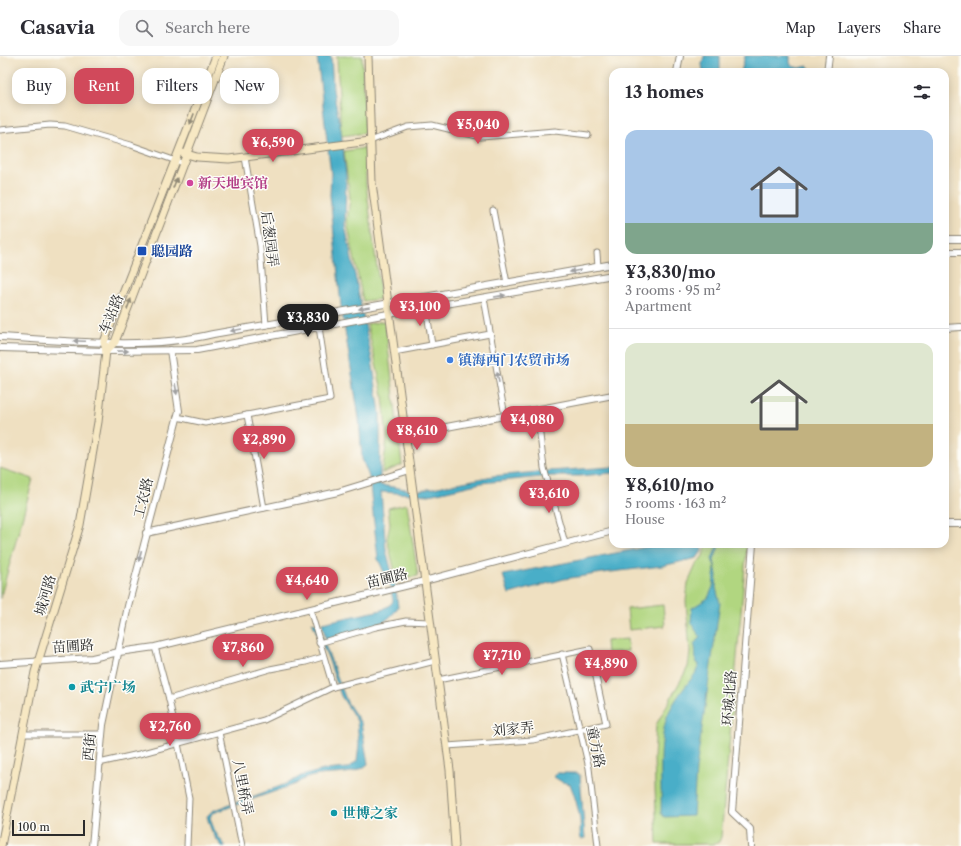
<!DOCTYPE html>
<html lang="en">
<head>
<meta charset="utf-8">
<style>
	body { margin:0; font-family:"Libre Caslon Text","Noto Serif SC",serif; background:#f7f7f7; color:#2b2b33; height:100vh; display:flex; flex-direction:column; font-size:15px; white-space:nowrap }
	* { box-sizing:border-box; margin:0 }
	p { font-size:13px; color:#7c7c81 }
	.icon { flex:none; width:22px; height:22px; fill:none; stroke:currentColor; stroke-width:2; stroke-linecap:round; stroke-linejoin:round }
	.map { position:relative; flex:1; overflow:hidden }
	.sheet { position:absolute; left:609px; top:12px; width:340px; height:480px; display:flex; flex-direction:column; background:#fff; border-radius:12px; box-shadow:0 2px 10px #0003 }
	.sheet>* { flex:none }
	.guide { position:absolute; left:12px; top:12px; width:380px; height:36px; display:flex; gap:8px }
	.scale { position:absolute; left:12px; bottom:10px; width:73px; box-sizing:border-box; padding-left:4px; border:2px solid #2b2b2b; border-top:0; font-size:11px; line-height:14px; white-space:nowrap; color:#2b2b2b; -webkit-text-stroke:3px #fdfcf7; paint-order:stroke }
	.price { position:absolute; translate:-50% -34px; padding:0 9px; border-radius:14px; background:#d1495b; color:#fff; font-size:13px; line-height:26px; filter:drop-shadow(0 1px 2px #0008) }
	.price::after { content:''; position:absolute; left:50%; top:24px; width:12px; height:9px; margin-left:-6px; background:inherit; clip-path:polygon(0 0,100% 0,50% 100%) }
	.price.on { background:#222; color:#fff }
	ul { padding:0; list-style:none }
	li { display:grid; align-content:center; gap:8px; height:212px; padding:0 16px }
	li+li { border-top:1px solid #e1e1e2 }
	li span { display:grid; place-items:center; height:124px; border-radius:12px; color:#555 }
	li>.icon { margin-inline-start:auto }
	span .icon { width:72px; height:72px; fill:#fffc; stroke-width:1 }
	li b { font-size:17px }
	h2 { display:flex; justify-content:space-between; align-items:center; height:48px; padding:0 16px; font-size:17px }
	.chip { padding:0 14px; border-radius:12px; background:#fff; box-shadow:0 2px 10px #0003; font-size:14px; line-height:36px }
	.chip.on { background:#d1495b; color:#fff }
	header { display:flex; align-items:center; gap:24px; box-sizing:border-box; height:56px; padding:0 20px; background:#fff; border-bottom:1px solid #e1e1e2 }
	header strong { font-size:19px }
	nav { display:flex; gap:22px; margin-inline-start:auto; font-size:14px }
	.search { width:280px; height:36px; background:#f7f7f7; display:flex; align-items:center; gap:10px; box-sizing:border-box; padding:0 14px; border-radius:12px; color:#7c7c81; font-size:15px }
	.map>svg:first-child { display:block }
	.green { fill:#b1d680; stroke:#6e8056 }
	.water { fill:#49aec8; stroke:#3a6c7a }
	.lines { fill:none; stroke-linecap:round; stroke-linejoin:round }
	.minor-casing { stroke:#8d8676; stroke-width:7 }
	.tertiary-casing { stroke:#8d8676; stroke-width:8 }
	.secondary-casing { stroke:#8d8676; stroke-width:9 }
	.minor { stroke:#fff; stroke-width:5 }
	.tertiary { stroke:#fff; stroke-width:6 }
	.secondary { stroke:#f7e8c3; stroke-width:7 }
	.oneway { fill:#918a77 }
	.oneway2 { fill:#a0a0a0 }
	.hotel-dot { fill:#d1479c; stroke:#fdfcf7; stroke-width:1.5 }
	.transit-dot { fill:#1a4fb4; stroke:#fdfcf7; stroke-width:1.5 }
	.shop-dot { fill:#3f7fe0; stroke:#fdfcf7; stroke-width:1.5 }
	.culture-dot { fill:#0f9aa8; stroke:#fdfcf7; stroke-width:1.5 }
	.labels { text-anchor:middle; dominant-baseline:central; stroke-width:3; stroke-linejoin:round; paint-order:stroke }
	.hotel-label { font-size:14px; font-weight:bold; fill:#b23c85; stroke:#fdfcf7; text-anchor:start }
	.street-label { font-size:14px; fill:#2b2b2b; stroke:#fdfcf7 }
	.transit-label { font-size:14px; font-weight:bold; fill:#164399; stroke:#fdfcf7; text-anchor:start }
	.shop-label { font-size:14px; font-weight:bold; fill:#366cbe; stroke:#fdfcf7; text-anchor:start }
	.culture-label { font-size:14px; font-weight:bold; fill:#0d838f; stroke:#fdfcf7; text-anchor:start }
</style>
</head>
<body>
<header>
<strong>Casavia</strong>
<div class="search"><svg class="icon" aria-label="search" viewBox="0 0 24 24"><circle cx="10" cy="10" r="6"/><path d="M15 15l6 6"/></svg>Search here</div>
<nav><a>Map</a><a>Layers</a><a>Share</a></nav>
</header>
<div class="map">
<svg width="961" height="790" viewBox="0 0 961 790">
	<rect width="100%" height="100%" fill="#fdfcf7"/>
	<filter id="ink" filterUnits="userSpaceOnUse"><feTurbulence type="fractalNoise" baseFrequency=".025" numOctaves="2"/><feDisplacementMap in="SourceGraphic" scale="8" xChannelSelector="R" yChannelSelector="G"/><feConvolveMatrix kernelMatrix="1 2 1 2 8 2 1 2 1" color-interpolation-filters="sRGB"/></filter>
	<filter id="wash" filterUnits="userSpaceOnUse"><feTurbulence type="fractalNoise" baseFrequency=".012" numOctaves="4" result="noise"/><feDisplacementMap in="SourceGraphic" scale="16" xChannelSelector="R" yChannelSelector="G"/><feGaussianBlur stdDeviation="0.9" result="paint"/><feColorMatrix in="noise" values="0 0 0 0 0 0 0 0 0 0 0 0 0 0 0 0 0 1.4 0 .05"/><feComposite in="paint" operator="in"/></filter>
	<g filter="url(#wash)">
		<rect width="100%" height="100%" fill="#efe0c1"/>
		<!-- green -->
		<g class="green">
			<polygon points="337,0 362,0 365,77 341,80"/>
			<polygon points="365,92 366,128 381,243 363,245 347,166 350,142 344,95"/>
			<polygon points="385,265 402,409 382,417 387,385 383,339 367,268"/>
			<polygon points="0,412 33,423 0,543"/>
			<polygon points="407,448 418,520 397,524 387,483 390,468 388,452"/>
			<polygon points="706,488 747,488 721,781 719,786 715,788 657,788 654,702 656,669 688,611 690,596 686,545 688,527 696,509 703,500"/>
			<polygon points="663,549 665,570 629,574 627,553"/>
			<polygon points="627,583 628,595 607,597 606,585"/>
		</g>
		<!-- water -->
		<g class="water">
			<path d="M317 0H331L333 34 341 74 346 120 345 169 372 304 380 357V429L418 435 493 420 549 415 613 411V417L579 420H551L481 427 429 439 381 436 386 494 395 528 398 551C384 576 350 574 326 584L322 567 382 554 391 548 393 545 390 529 378 503 369 421 362 403 359 362 341 250 330 139 331 118Z"/>
			<polygon points="704,0 720,0 720,16 703,16 702,8"/>
			<polygon points="745,0 790,0 790,7 792,10 799,12 808,10 813,16 741,16"/>
			<polygon points="662,488 701,488 702,495 697,502 662,510 603,517 564,523 509,538 503,519"/>
			<path d="M718 488H720L714 504 717 519 716 532 720 547 696 713 693 760 664 761 661 757C662 729 657 679 670 654 677 640 689 626 698 614L699 608 697 607C694 600 697 595 694 588L700 581 691 567 692 552 708 542 713 531 715 512 712 503Z"/>
			<path d="M312 566 317 568 347 646 361 667 368 708C349 725 316 711 296 728L213 757 210 761C213 773 217 781 226 790H222C214 781 210 773 207 760L212 755 249 742 291 726 301 720 324 714 348 712 357 705 359 688 357 665 341 640 328 602Z"/>
			<path d="M557 717H578L580 720 585 782 581 783C579 777 581 771 580 764 578 751 575 740 570 728L562 726 554 721Z"/>
		</g>
	</g>
	<g filter="url(#ink)">
		<g class="lines">
			<!-- minor casing -->
			<g class="minor-casing">
				<g id="minor">
					<polyline points="0,74 50,69 65,70 131,89 182,107"/>
					<polyline points="370,85 408,71 432,69 481,81 555,75 588,79"/>
					<polyline points="245,101 260,190 266,269"/>
					<polyline points="493,154 507,227"/>
					<polyline points="597,197 598,211"/>
					<polyline points="484,242 505,360"/>
					<polyline points="426,251 432,289"/>
					<polyline points="394,296 490,278"/>
					<polyline points="537,354 544,412 565,487"/>
					<polyline points="247,359 264,452"/>
					<polyline points="177,361 205,367 330,343 319,271"/>
					<polyline points="310,553 333,631"/>
					<polyline points="319,587 376,571 406,565 430,566"/>
					<polyline points="155,591 169,643 189,742 187,790"/>
					<polyline points="562,598 589,712 598,790"/>
					<polyline points="438,624 590,593 606,668 533,684 447,690"/>
					<polyline points="169,643 270,613 306,606 323,601"/>
					<polyline points="219,676 242,790"/>
					<polyline points="23,678 102,678"/>
					<polyline points="99,707 139,698 264,664 333,631 435,605"/>
				</g>
			</g>
			<!-- tertiary casing -->
			<g class="tertiary-casing">
				<g id="tertiary">
					<polyline points="677,16 680,0"/>
					<polyline points="827,16 829,0"/>
					<polyline points="945,183 961,183"/>
					<polyline points="945,196 961,196"/>
					<polyline points="945,272 961,271"/>
					<path d="M0 281C68 285 147 294 213 278L613 208"/>
					<polyline points="0,292 106,295 197,294 377,260 613,219"/>
					<polyline points="405,379 613,339"/>
					<polyline points="945,468 961,468"/>
					<polyline points="146,477 338,436 410,414"/>
					<polyline points="0,608 92,602 119,596 155,591 413,528 613,475"/>
					<polyline points="92,790 103,669 128,550 179,355 170,294"/>
					<polyline points="751,790 750,773 732,756 753,488"/>
				</g>
			</g>
			<!-- secondary casing -->
			<g class="secondary-casing">
				<g id="secondary">
					<polyline points="368,0 372,127 450,714 455,790"/>
					<polyline points="183,97 197,101 229,103 370,85"/>
					<polyline points="106,295 115,286 224,0"/>
					<polyline points="1,790 35,616 80,469 98,366 106,295 104,286 216,0"/>
				</g>
			</g>
			<!-- minor -->
			<use href="#minor" class="minor"/>
			<!-- tertiary -->
			<use href="#tertiary" class="tertiary"/>
			<!-- secondary -->
			<use href="#secondary" class="secondary"/>
		</g>
		<!-- one-way arrows -->
		<defs><path id="oneway-solid" d="M-6-.8H1V-3.2L6.5 0L1 3.2V.8H-6Z"/></defs>
		<g class="oneway">
			<use href="#oneway-solid" transform="translate(192 63) rotate(111)"/>
			<use href="#oneway-solid" transform="translate(175 127) rotate(-69)"/>
			<use href="#oneway-solid" transform="translate(129 248) rotate(-69)"/>
		</g>
		<g class="oneway2">
			<use href="#oneway-solid" transform="translate(575 215) rotate(170)"/>
			<use href="#oneway-solid" transform="translate(500 240) rotate(-9)"/>
			<use href="#oneway-solid" transform="translate(364 252) rotate(170)"/>
			<use href="#oneway-solid" transform="translate(236 274) rotate(170)"/>
			<use href="#oneway-solid" transform="translate(79 285) rotate(-177)"/>
			<use href="#oneway-solid" transform="translate(123 295) rotate(-1)"/>
			<use href="#oneway-solid" transform="translate(498 321) rotate(-100)"/>
			<use href="#oneway-solid" transform="translate(176 333) rotate(81)"/>
			<use href="#oneway-solid" transform="translate(140 500) rotate(104)"/>
		</g>
	</g>
	<!-- markers -->
	<circle class="hotel-dot" cx="190" cy="127" r="4"/>
	<rect class="transit-dot" x="137" y="190" width="10" height="10" rx="2"/>
	<circle class="shop-dot" cx="450" cy="304" r="4"/>
	<g class="culture-dot">
		<circle cx="72" cy="631" r="4"/>
		<circle cx="334" cy="757" r="4"/>
	</g>
	<g class="labels">
		<!-- hotel labels -->
		<g class="hotel-label">
			<text x="198" y="127">新天地宾馆</text>
		</g>
		<!-- street labels -->
		<g class="street-label">
			<text transform="translate(270 183) rotate(83)">后葱园弄</text>
			<text transform="translate(111 258) rotate(-68)">车站路</text>
			<text transform="translate(143 442) rotate(-76)">工农路</text>
			<text transform="translate(387 522) rotate(-14)">苗圃路</text>
			<text transform="translate(45 539) rotate(-74)">城河路</text>
			<text transform="translate(73 590) rotate(-4)">苗圃路</text>
			<text transform="translate(729 642) rotate(-86)">环城北路</text>
			<text transform="translate(513 673) rotate(-5)">刘家弄</text>
			<text transform="translate(89 691) rotate(-84)">西街</text>
			<text transform="translate(596 691) rotate(78)">童方路</text>
			<text transform="translate(243 731) rotate(79)">八里桥弄</text>
		</g>
		<!-- transit labels -->
		<g class="transit-label">
			<text x="151" y="195">聪园路</text>
		</g>
		<!-- shop labels -->
		<g class="shop-label">
			<text x="458" y="304">镇海西门农贸市场</text>
		</g>
		<!-- culture labels -->
		<g class="culture-label">
			<text x="80" y="631">武宁广场</text>
			<text x="342" y="757">世博之家</text>
		</g>
	</g>
</svg>
<div class="scale">100 m</div>
<b class="price" style="left:478px;top:89px">¥5,040</b>
<b class="price" style="left:273px;top:107px">¥6,590</b>
<b class="price" style="left:420px;top:271px">¥3,100</b>
<b class="price on" style="left:308px;top:282px">¥3,830</b>
<b class="price" style="left:532px;top:384px">¥4,080</b>
<b class="price" style="left:417px;top:395px">¥8,610</b>
<b class="price" style="left:264px;top:404px">¥2,890</b>
<b class="price" style="left:549px;top:458px">¥3,610</b>
<b class="price" style="left:307px;top:545px">¥4,640</b>
<b class="price" style="left:243px;top:612px">¥7,860</b>
<b class="price" style="left:502px;top:620px">¥7,710</b>
<b class="price" style="left:606px;top:628px">¥4,890</b>
<b class="price" style="left:170px;top:691px">¥2,760</b>
<div class="guide">
<a class="chip">Buy</a>
<a class="chip on">Rent</a>
<a class="chip">Filters</a>
<a class="chip">New</a>
</div>
<section class="sheet">
<h2>13 homes<svg class="icon" aria-label="filters" viewBox="0 0 24 24"><path d="M4 7h16M4 17h16"/><circle cx="9" cy="7" r="2"/><circle cx="15" cy="17" r="2"/></svg></h2>
<ul>
<li><span style="background:linear-gradient(#a9c7e8 75%,#7fa58c 0)"><svg class="icon" aria-label="home" viewBox="0 0 24 24"><path d="M3 11l9-7 9 7M6 9v11h12V9"/></svg></span><div><b>¥3,830/mo</b><p>3 rooms · 95 m²</p><p>Apartment</p></div></li>
<li><span style="background:linear-gradient(#dfe7d0 65%,#c2b280 0)"><svg class="icon" aria-label="home" viewBox="0 0 24 24"><path d="M3 11l9-7 9 7M6 9v11h12V9"/></svg></span><div><b>¥8,610/mo</b><p>5 rooms · 163 m²</p><p>House</p></div></li>
</ul>
</section>
</div>
</body>
</html>
